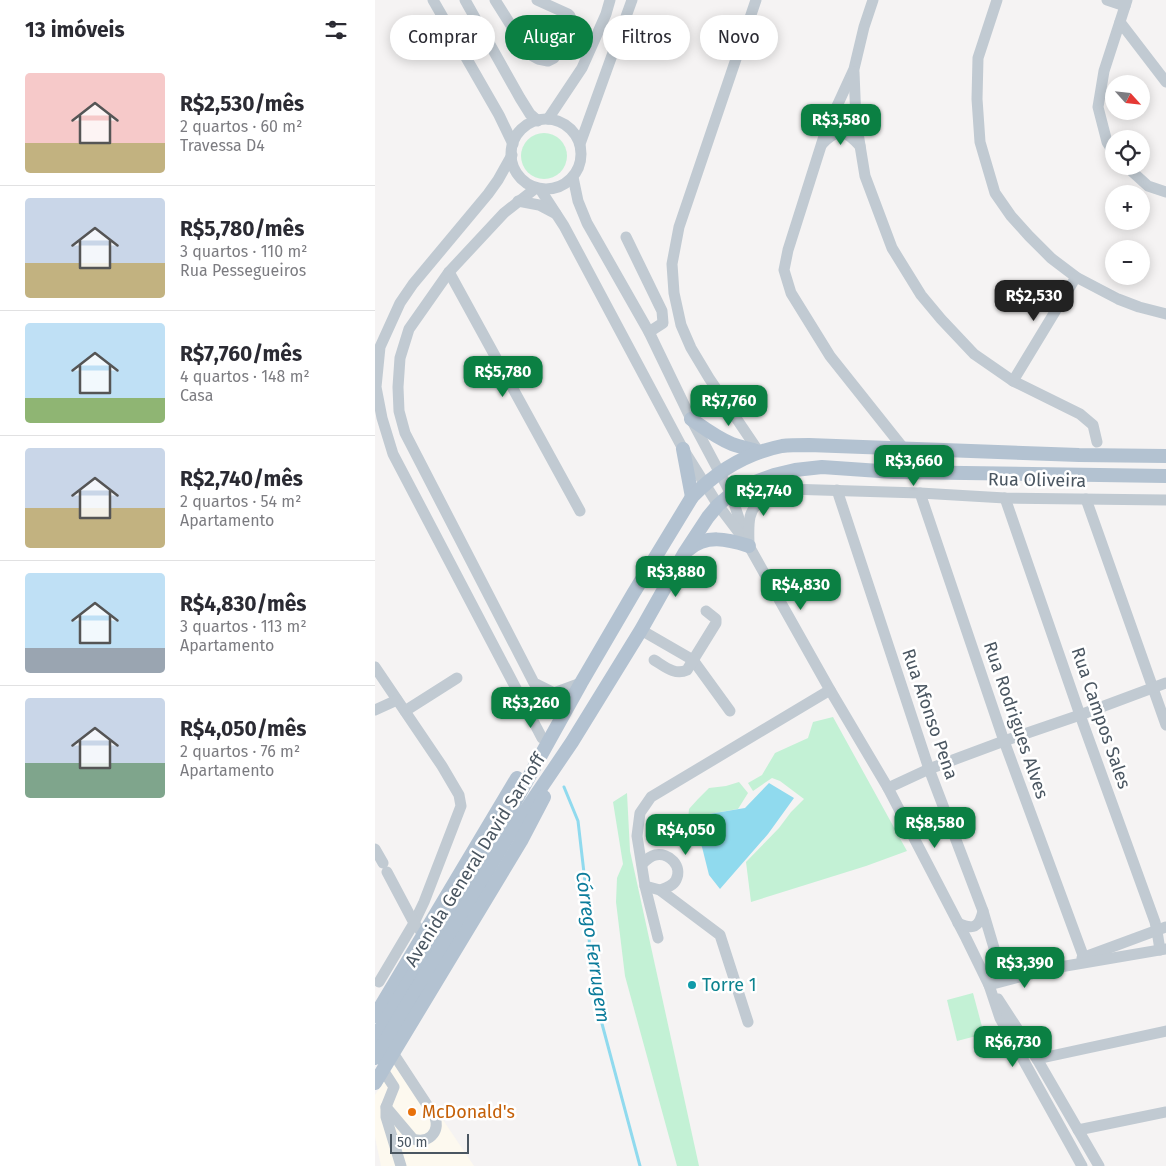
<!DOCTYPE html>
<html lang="pt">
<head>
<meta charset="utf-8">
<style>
	body { margin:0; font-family:"Fira Sans",sans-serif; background:#f7f7f7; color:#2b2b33; height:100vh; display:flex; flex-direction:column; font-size:19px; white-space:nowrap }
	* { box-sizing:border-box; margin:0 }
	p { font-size:16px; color:#7c7c81 }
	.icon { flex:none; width:28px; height:28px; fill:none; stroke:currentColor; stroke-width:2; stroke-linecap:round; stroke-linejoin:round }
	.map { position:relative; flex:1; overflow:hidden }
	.panel { display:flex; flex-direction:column; background:#fff; width:375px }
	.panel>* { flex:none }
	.top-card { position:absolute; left:15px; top:15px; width:475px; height:45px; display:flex; gap:10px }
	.needle { width:32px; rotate:117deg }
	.fabs { position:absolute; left:730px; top:75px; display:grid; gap:10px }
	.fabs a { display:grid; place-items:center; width:45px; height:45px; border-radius:50%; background:#fff; box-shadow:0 2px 12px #0003; font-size:25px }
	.scale { position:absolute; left:15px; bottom:12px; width:79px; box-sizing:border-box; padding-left:5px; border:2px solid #4a5661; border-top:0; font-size:14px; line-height:18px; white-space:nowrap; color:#4a5661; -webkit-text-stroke:4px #fff; paint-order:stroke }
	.price { position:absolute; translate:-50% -42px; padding:0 11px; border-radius:10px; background:#0b8043; color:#fff; font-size:16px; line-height:32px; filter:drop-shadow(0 1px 2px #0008) }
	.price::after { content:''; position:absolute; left:50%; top:30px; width:15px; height:11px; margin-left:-8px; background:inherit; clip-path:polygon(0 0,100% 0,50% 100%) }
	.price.active { background:#222; color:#fff }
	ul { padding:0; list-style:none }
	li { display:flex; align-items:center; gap:15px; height:125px; padding:0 25px }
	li+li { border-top:1px solid #e1e1e2 }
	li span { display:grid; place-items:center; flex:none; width:140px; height:100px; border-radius:5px; color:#555 }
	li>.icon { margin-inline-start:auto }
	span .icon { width:60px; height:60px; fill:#fffc; stroke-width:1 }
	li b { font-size:21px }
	h2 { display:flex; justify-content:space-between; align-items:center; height:60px; padding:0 25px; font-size:21px }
	.pill { padding:0 18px; border-radius:22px; background:#fff; box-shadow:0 2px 12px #0003; font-size:18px; line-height:45px }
	.pill.active { background:#0b8043; color:#fff }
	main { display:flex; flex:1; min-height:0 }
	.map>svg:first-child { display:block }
	.commercial { fill:#fdf9ef }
	.green { fill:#c3f1d5 }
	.water { fill:#90daee }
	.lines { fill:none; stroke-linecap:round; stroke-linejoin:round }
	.stream { stroke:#90daee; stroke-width:3 }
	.minor { stroke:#c1cad2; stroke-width:11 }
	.major { stroke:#b3c2d1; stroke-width:14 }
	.culture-dot { fill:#0f9aa8; stroke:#fff; stroke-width:2 }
	.food-dot { fill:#e8710a; stroke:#fff; stroke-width:2 }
	.labels { text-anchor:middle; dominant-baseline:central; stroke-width:5; stroke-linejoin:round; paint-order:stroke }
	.street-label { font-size:18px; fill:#4a5661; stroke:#fff }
	.culture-label { font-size:18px; fill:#0d838f; stroke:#fff; text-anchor:start }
	.food-label { font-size:18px; fill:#c56008; stroke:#fff; text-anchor:start }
	.water-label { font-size:19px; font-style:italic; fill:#0c7c9b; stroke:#fff }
</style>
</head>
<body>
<main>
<section class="panel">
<h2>13 imóveis<svg class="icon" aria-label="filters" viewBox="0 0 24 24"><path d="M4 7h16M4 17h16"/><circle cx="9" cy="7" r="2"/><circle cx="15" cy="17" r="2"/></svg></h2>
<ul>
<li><span style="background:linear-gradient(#f6c9c9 70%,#c2b280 0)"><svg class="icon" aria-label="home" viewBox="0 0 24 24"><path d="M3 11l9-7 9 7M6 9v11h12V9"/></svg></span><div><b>R$2,530/mês</b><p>2 quartos · 60 m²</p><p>Travessa D4</p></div></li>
<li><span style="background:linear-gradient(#c9d6e8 65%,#c2b280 0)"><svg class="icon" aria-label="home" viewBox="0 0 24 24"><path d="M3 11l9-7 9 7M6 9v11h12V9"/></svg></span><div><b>R$5,780/mês</b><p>3 quartos · 110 m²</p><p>Rua Pessegueiros</p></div></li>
<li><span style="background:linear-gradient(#bfe0f5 75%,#8fb573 0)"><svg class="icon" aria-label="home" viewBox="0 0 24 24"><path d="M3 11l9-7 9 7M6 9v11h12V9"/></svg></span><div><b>R$7,760/mês</b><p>4 quartos · 148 m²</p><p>Casa</p></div></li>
<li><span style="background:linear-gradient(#c9d6e8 60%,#c2b280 0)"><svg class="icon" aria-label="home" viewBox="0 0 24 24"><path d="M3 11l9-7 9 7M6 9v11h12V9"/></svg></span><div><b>R$2,740/mês</b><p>2 quartos · 54 m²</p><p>Apartamento</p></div></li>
<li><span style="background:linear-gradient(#bfe0f5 75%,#9aa5b1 0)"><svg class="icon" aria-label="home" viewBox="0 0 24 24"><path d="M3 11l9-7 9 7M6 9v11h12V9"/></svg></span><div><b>R$4,830/mês</b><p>3 quartos · 113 m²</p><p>Apartamento</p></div></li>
<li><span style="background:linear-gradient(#c9d6e8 65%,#7fa58c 0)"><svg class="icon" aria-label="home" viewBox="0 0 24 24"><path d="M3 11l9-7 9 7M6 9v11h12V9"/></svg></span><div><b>R$4,050/mês</b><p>2 quartos · 76 m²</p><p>Apartamento</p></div></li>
</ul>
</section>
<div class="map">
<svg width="791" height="1166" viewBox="0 0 791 1166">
	<rect width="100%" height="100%" fill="#f5f3f3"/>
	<!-- commercial -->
	<polygon class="commercial" points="25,1056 99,1166 6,1166 0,1137 0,1095"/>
	<!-- green -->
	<g class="green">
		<circle cx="169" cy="156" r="23"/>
		<polygon points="458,717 532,851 491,866 376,902 371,862 404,828 416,812 429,799 405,781 397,778 378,791 373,783 387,775 400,753 433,738 438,722"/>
		<polygon points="364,782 373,793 363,809 328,815 317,832 316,837 312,832 314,809 323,799 334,788 351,786"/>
		<polygon points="252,793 255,851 324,1166 302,1166 250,976 241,902 242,878 248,864 238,802"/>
		<polygon points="598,993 609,1034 582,1041 572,1000"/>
	</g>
	<!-- water -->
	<polygon class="water" points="394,783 419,798 393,834 345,889 334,875 327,847 317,832 328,815 370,808"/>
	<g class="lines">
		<!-- stream -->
		<polyline class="stream" points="189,787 203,821 212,899 215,954 226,1020 265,1166"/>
		<!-- minor -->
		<g class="minor">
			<polyline points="58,0 124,115 138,144"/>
			<polyline points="90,0 145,98 155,114 163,121"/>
			<polyline points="120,0 154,54 163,59 173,61 179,58 196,20 195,16 193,14 162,0"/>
			<polyline points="381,0 304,227 297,264 299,293 306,325 316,348 334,378 384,452"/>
			<polyline points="498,0 489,27 479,69 451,130 413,250 409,270 416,293 455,356 529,449"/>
			<polyline points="622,0 603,58 602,99 605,142 620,193 636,216 654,236 676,258 701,277 743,299 764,307 791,314"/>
			<polyline points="732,0 750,6"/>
			<polyline points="745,22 791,82"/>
			<polyline points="479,72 481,121 490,176 517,248 546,295 566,319 599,354 638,381 705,414 718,425 722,442"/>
			<polyline points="173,119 207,68 231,14 235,0"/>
			<circle cx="171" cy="154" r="35"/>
			<polyline points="205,144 257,0"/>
			<path d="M447 144C464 127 470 130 485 146"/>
			<polyline points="739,153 732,142 723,107 729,71 752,0"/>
			<polyline points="137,155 123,180 113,194 38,284 25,303 5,347 1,387 7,418 18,454 167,738"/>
			<polyline points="751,166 773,186 791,192"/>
			<polyline points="198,177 203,201 212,223 274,332 316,419 356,494 369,534"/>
			<polyline points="161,188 129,213 74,272 34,329 25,358 23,387 24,411 30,433 159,683 179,693 206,683"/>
			<polyline points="165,189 189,226 308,449 343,505 374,546 455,690 513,788 591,938 614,985 625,1018 707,1166"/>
			<polyline points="143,201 164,205 181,214"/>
			<polyline points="251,237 287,311 288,323 274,332"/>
			<polyline points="74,272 205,511"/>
			<polyline points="638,381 701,277"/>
			<polyline points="462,490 554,769 608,911 619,948"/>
			<polyline points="545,493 629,741 709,958"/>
			<polyline points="630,498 705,715 780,922 782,931 785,950"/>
			<polyline points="711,499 791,725"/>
			<path d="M374 546C374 537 373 526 375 517 379 500 397 492 412 489L545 493 630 498 791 500"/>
			<polyline points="266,630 318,660 355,711"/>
			<path d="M279 660C289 666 300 676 312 670L341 623V619L331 611"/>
			<polyline points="0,667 67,766 84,795 86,806 49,902 39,923 49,935"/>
			<polyline points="0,710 22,700"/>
			<polyline points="30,711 82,678"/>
			<polyline points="513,788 554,769 629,741 705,715 791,683"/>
			<polyline points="0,849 8,863"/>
			<path d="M267 864C271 860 275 856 280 855 294 852 308 866 301 880 298 886 291 888 285 890"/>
			<polyline points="270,886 285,890 345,935 373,1022"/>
			<path d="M583 923C598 930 604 928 608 911"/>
			<polyline points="283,938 270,886 262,836 265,813 276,797 455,690"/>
			<polyline points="707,958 791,927"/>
			<polyline points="4,982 39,923 12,872"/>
			<polyline points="614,985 679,968 791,949"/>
			<polyline points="623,999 662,1059 724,1166"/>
			<polyline points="662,1059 791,1031"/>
			<polyline points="8,1070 19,1087 11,1107 11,1117 26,1166"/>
			<path d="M11 1107 38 1139C53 1144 65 1133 60 1117L18 1053"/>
			<polyline points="703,1130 791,1112"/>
		</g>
		<!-- major -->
		<g class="major">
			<path d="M316 419C329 428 342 438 357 444 365 447 375 449 384 452"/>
			<polyline points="308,449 317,497"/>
			<polyline points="375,486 412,489"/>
			<path d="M313 550C331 534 352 539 374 546"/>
			<polyline points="0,1016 142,778"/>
			<path d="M0 1038 125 829 206 683 258 594 317 497C342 471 372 453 407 446 415 445 425 445 434 445L704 455 791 456"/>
			<polyline points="0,1058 134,835 197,742 266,630 310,552 333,517 343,505 356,494 369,486 399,475 420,470 447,467 519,472 791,476"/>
			<polyline points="0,1083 146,841 169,797"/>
		</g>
	</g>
	<!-- markers -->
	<circle class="culture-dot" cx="317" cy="985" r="5"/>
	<circle class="food-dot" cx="37" cy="1112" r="5"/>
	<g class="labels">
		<!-- street labels -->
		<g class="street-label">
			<text transform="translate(662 480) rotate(1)">Rua Oliveira</text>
			<text transform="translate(555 714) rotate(71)">Rua Afonso Pena</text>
			<text transform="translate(726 718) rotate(71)">Rua Campos Sales</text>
			<text transform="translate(641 720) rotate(71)">Rua Rodrigues Alves</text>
			<text transform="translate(100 860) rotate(-58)">Avenida General David Sarnoff</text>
		</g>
		<!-- culture labels -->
		<g class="culture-label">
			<text x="327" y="985">Torre 1</text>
		</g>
		<!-- food labels -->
		<g class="food-label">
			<text x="47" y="1112">McDonald's</text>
		</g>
		<!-- water labels -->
		<g class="water-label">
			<text transform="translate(218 947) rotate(82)">Córrego Ferrugem</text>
		</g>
	</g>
</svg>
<div class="fabs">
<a><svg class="needle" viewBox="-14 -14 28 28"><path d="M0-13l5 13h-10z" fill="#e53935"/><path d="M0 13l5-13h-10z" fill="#7c7c81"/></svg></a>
<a><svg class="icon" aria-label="locate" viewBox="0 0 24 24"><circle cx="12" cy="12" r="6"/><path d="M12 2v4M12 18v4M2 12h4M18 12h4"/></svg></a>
<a>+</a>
<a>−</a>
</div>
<div class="scale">50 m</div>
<b class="price" style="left:466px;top:146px">R$3,580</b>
<b class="price active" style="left:659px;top:322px">R$2,530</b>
<b class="price" style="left:128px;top:398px">R$5,780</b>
<b class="price" style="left:354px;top:427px">R$7,760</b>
<b class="price" style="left:539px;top:487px">R$3,660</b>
<b class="price" style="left:389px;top:517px">R$2,740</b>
<b class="price" style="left:301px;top:598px">R$3,880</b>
<b class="price" style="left:426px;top:611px">R$4,830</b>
<b class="price" style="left:156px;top:729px">R$3,260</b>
<b class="price" style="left:560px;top:849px">R$8,580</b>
<b class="price" style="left:311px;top:856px">R$4,050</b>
<b class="price" style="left:650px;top:989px">R$3,390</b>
<b class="price" style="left:638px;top:1068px">R$6,730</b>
<div class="top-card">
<a class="pill">Comprar</a>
<a class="pill active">Alugar</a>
<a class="pill">Filtros</a>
<a class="pill">Novo</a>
</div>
</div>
</main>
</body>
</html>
